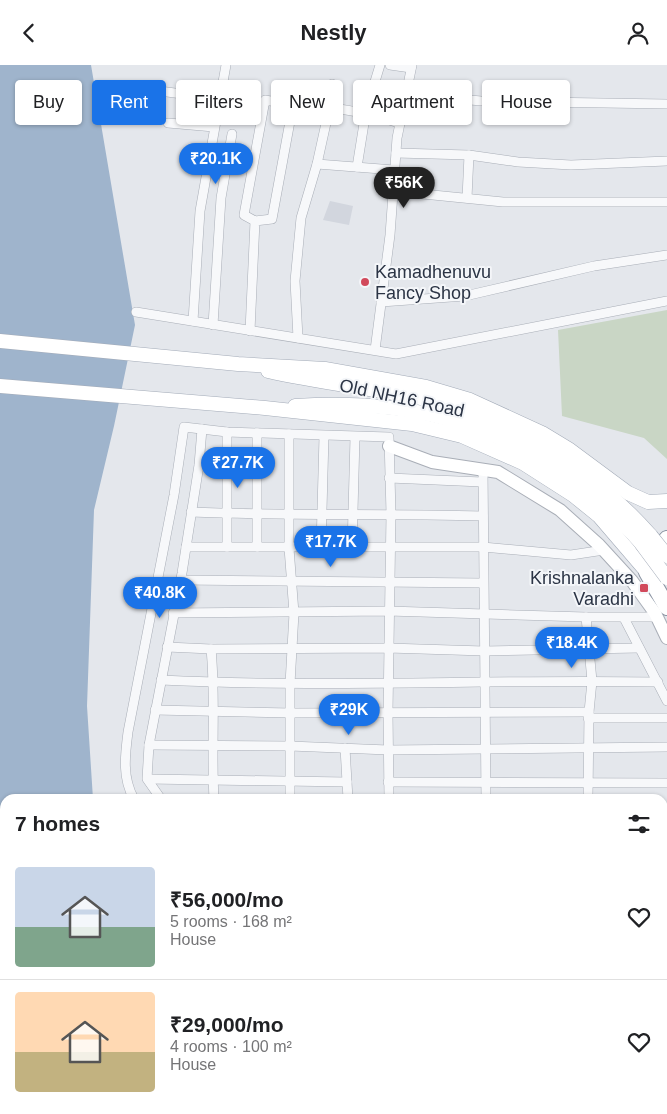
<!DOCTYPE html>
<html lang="en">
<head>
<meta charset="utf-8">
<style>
	body { margin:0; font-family:Arial,sans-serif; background:#f6f6f6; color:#202124; height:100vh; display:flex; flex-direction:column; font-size:19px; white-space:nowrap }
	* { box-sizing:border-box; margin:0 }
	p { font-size:16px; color:#757577 }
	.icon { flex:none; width:28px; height:28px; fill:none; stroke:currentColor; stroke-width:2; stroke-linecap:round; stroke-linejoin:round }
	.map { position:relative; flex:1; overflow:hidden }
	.side { position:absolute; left:0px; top:729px; width:668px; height:321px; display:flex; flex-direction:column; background:#fff; border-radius:15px 15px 0 0; box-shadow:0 1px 4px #0004 }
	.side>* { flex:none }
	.banner { position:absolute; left:15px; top:15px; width:638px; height:45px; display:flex; gap:10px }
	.price { position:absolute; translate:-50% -42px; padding:0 11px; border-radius:18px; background:#1a73e8; color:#fff; font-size:16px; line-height:32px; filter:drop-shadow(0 1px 2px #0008) }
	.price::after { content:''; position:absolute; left:50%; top:30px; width:15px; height:11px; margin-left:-8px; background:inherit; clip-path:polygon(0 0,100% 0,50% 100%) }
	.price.on { background:#222; color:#fff }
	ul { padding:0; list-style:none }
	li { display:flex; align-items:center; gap:15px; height:125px; padding:0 15px }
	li+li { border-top:1px solid #e0e0e0 }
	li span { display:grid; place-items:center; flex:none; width:140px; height:100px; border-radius:5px; color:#555 }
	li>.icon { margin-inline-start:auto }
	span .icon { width:60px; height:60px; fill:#fffc; stroke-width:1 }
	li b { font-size:21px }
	h2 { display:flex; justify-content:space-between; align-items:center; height:60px; padding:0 15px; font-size:21px }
	.chip { padding:0 18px; border-radius:5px; background:#fff; box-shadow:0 1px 4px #0004; font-size:18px; line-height:45px }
	.chip.on { background:#1a73e8; color:#fff }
	header { display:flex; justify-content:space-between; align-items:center; height:65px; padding:0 15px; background:#fff; font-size:22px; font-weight:700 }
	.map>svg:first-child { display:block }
	.built { fill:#d2d6de }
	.green { fill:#c9d6c5 }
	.water { fill:#9fb4cc }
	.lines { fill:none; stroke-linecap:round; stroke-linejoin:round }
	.street-casing { stroke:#a9aeb7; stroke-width:10 }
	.secondary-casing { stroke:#a9aeb7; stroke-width:14 }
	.primary-casing { stroke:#a3abb8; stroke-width:15 }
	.highway-casing { stroke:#8b94a3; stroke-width:18 }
	.street { stroke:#f7f8fa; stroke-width:9 }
	.secondary { stroke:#fff; stroke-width:12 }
	.primary { stroke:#fff; stroke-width:14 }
	.highway { stroke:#fff; stroke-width:16 }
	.primary-bridge-casing { stroke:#a3abb8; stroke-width:15; stroke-linecap:butt }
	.primary-bridge { stroke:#fff; stroke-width:14 }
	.poi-dot { fill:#d1495b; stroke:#f4f6f9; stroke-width:2 }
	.labels { text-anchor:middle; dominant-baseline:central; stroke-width:4; stroke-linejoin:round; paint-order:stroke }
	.poi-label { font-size:18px; fill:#2b3445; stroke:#f4f6f9; text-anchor:start }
	.street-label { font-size:18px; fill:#2b3445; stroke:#f4f6f9 }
</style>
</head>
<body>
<header><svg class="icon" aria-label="back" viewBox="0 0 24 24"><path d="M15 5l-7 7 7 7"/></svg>Nestly<svg class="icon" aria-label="person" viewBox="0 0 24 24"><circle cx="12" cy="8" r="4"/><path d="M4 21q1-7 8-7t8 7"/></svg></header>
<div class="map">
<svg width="667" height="1049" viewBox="0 0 667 1049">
	<rect width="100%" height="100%" fill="#e4e7ec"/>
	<!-- built -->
	<polygon class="built" points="330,136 353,141 349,160 323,155"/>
	<!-- green -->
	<polygon class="green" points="667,245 667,394 644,373 562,351 558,265"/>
	<!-- water -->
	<polygon class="water" points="0,0 91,0 135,260 114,361 94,445 87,641 93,734 5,734 5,1045 131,1045 132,1049 0,1049"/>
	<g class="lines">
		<!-- street casing -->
		<g class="street-casing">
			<g id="street">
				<polyline points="390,0 411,3"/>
				<polyline points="145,24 219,34"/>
				<polyline points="406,29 481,36 667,39"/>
				<path d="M293 40C331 41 363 46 399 58"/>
				<polyline points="168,58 214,62"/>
				<polyline points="396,88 469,90 518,97 571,100 667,96"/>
				<polyline points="317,99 394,105"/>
				<polyline points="357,102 366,46 380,0"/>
				<polyline points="393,126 503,137 667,137"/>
				<polyline points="467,133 469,90"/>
				<polyline points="381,237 465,231 594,201 667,190"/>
				<polyline points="136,247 396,289 667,236"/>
				<polyline points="193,256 200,146 226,0"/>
				<polyline points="213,260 221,133 232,69"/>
				<polyline points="250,266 255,156 272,154 293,40 265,35 244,150 255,156"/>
				<polyline points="298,273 295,216 301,153 317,99 330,40 332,19"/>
				<polyline points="375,285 390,170 397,73 412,0"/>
				<polyline points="227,367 227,482"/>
				<polyline points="257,368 257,482"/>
				<polyline points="289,369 289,483 294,548 290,619 290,734"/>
				<polyline points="483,404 486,734"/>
				<polyline points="389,413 482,417"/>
				<path d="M191 447C288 451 385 448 483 451"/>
				<polyline points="186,482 483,482 571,490 604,485"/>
				<polyline points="321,482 324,371"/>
				<polyline points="352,483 355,372"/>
				<polyline points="180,515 482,518"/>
				<polyline points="173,548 388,546 586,552 656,552"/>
				<polyline points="586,552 592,616 589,647 588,734"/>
				<polyline points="624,553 667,636"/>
				<polyline points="167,582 211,584 388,583 484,586 639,583"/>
				<path d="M211 584C216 634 211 684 214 734"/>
				<path d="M161 615C327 623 492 614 658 617"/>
				<polyline points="155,645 291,648 589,647"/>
				<polyline points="588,653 667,653"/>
				<polyline points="149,680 290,681 388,685 667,682"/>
				<polyline points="345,683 348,734"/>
				<polyline points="148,714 347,717"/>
				<polyline points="388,717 667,718"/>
				<path d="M134 734C122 713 125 690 128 667L174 430 184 362 227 367 389 372 391 449 388 647 389 734"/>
				<polyline points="161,734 147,714 149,680 182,508 199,400 202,364"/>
				<polyline points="662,757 667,757"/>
				<polyline points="662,865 667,865"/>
				<polyline points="662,889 667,889"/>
				<polyline points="662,923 667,923"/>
				<polyline points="662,954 667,954"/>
				<polyline points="662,989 667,989"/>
				<polyline points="662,1020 667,1020"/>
				<polyline points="179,1045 180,1049"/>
				<polyline points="201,1045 203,1049"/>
				<polyline points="235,1045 236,1049"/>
				<polyline points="274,1045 275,1049"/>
				<polyline points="293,1045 294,1049"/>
				<polyline points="387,1045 387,1049"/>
				<polyline points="576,1045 576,1049"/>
				<polyline points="606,1045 606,1049"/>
				<polyline points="441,1049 441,1045"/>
				<polyline points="477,1049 477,1045"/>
				<polyline points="517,1049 517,1045"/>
			</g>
		</g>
		<!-- secondary casing -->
		<g class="secondary-casing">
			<polyline id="secondary" points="389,381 432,397 498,407 560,445 599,480 632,516 655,548 667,573"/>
		</g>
		<!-- primary casing -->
		<g class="primary-casing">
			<g id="primary">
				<polyline points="0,276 238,299 325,304 426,322 470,335 542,368 570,385 628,428 648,437 667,436"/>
				<path d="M268 306C320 318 373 323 425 334 512 354 592 404 651 471"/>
				<polyline points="0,321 265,343 412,359 462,371 523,398 573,430 599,451 647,507"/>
				<path d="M295 341C405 334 492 354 580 422 601 438 623 457 641 478"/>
			</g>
		</g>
		<!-- highway casing -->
		<g class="highway-casing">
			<polyline id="highway" points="667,474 650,497 647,507 667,542"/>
		</g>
		<!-- street -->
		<use href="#street" class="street"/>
		<!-- secondary -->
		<use href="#secondary" class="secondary"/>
		<!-- primary -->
		<use href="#primary" class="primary"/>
		<!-- highway -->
		<use href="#highway" class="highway"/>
		<!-- primary-bridge casing -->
		<g class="primary-bridge-casing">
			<g id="primary-bridge">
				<polyline points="651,471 667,491"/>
				<polyline points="641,478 667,513"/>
			</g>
		</g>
		<!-- primary-bridge -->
		<use href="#primary-bridge" class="primary-bridge"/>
	</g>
	<!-- markers -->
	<g class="poi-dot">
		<circle cx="365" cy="217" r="5"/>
		<rect x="639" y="518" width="10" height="10" rx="2.5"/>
	</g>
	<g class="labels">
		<!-- poi labels -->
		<g class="poi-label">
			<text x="375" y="207">Kamadhenuvu<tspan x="375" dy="21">Fancy Shop</tspan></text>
			<text x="634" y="513" text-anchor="end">Krishnalanka<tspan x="634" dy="21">Varadhi</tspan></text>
		</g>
		<!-- street labels -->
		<g class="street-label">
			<text transform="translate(402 333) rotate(12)">Old NH16 Road</text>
		</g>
	</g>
</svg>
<b class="price" style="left:216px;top:120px">₹20.1K</b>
<b class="price on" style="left:404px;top:144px">₹56K</b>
<b class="price" style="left:238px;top:424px">₹27.7K</b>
<b class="price" style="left:331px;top:503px">₹17.7K</b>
<b class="price" style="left:160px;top:554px">₹40.8K</b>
<b class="price" style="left:572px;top:604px">₹18.4K</b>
<b class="price" style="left:349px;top:671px">₹29K</b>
<div class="banner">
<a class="chip">Buy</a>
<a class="chip on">Rent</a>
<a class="chip">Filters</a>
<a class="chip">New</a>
<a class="chip">Apartment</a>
<a class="chip">House</a>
</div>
<section class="side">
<h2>7 homes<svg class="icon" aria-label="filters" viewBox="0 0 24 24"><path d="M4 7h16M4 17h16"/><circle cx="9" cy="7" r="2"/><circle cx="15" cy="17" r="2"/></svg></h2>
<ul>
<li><span style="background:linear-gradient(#c9d6e8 60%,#7fa58c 0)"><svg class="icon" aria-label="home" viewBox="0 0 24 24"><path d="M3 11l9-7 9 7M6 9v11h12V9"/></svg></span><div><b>₹56,000/mo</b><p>5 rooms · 168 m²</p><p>House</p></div><svg class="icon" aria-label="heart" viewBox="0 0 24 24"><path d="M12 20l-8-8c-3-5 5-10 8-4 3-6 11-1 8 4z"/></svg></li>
<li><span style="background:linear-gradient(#ffd9b3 60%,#c2b280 0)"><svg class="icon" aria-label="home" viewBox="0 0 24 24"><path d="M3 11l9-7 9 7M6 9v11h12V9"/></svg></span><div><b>₹29,000/mo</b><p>4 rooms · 100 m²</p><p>House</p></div><svg class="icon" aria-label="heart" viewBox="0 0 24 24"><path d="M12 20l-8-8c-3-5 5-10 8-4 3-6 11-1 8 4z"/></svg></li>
</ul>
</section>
</div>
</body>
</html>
